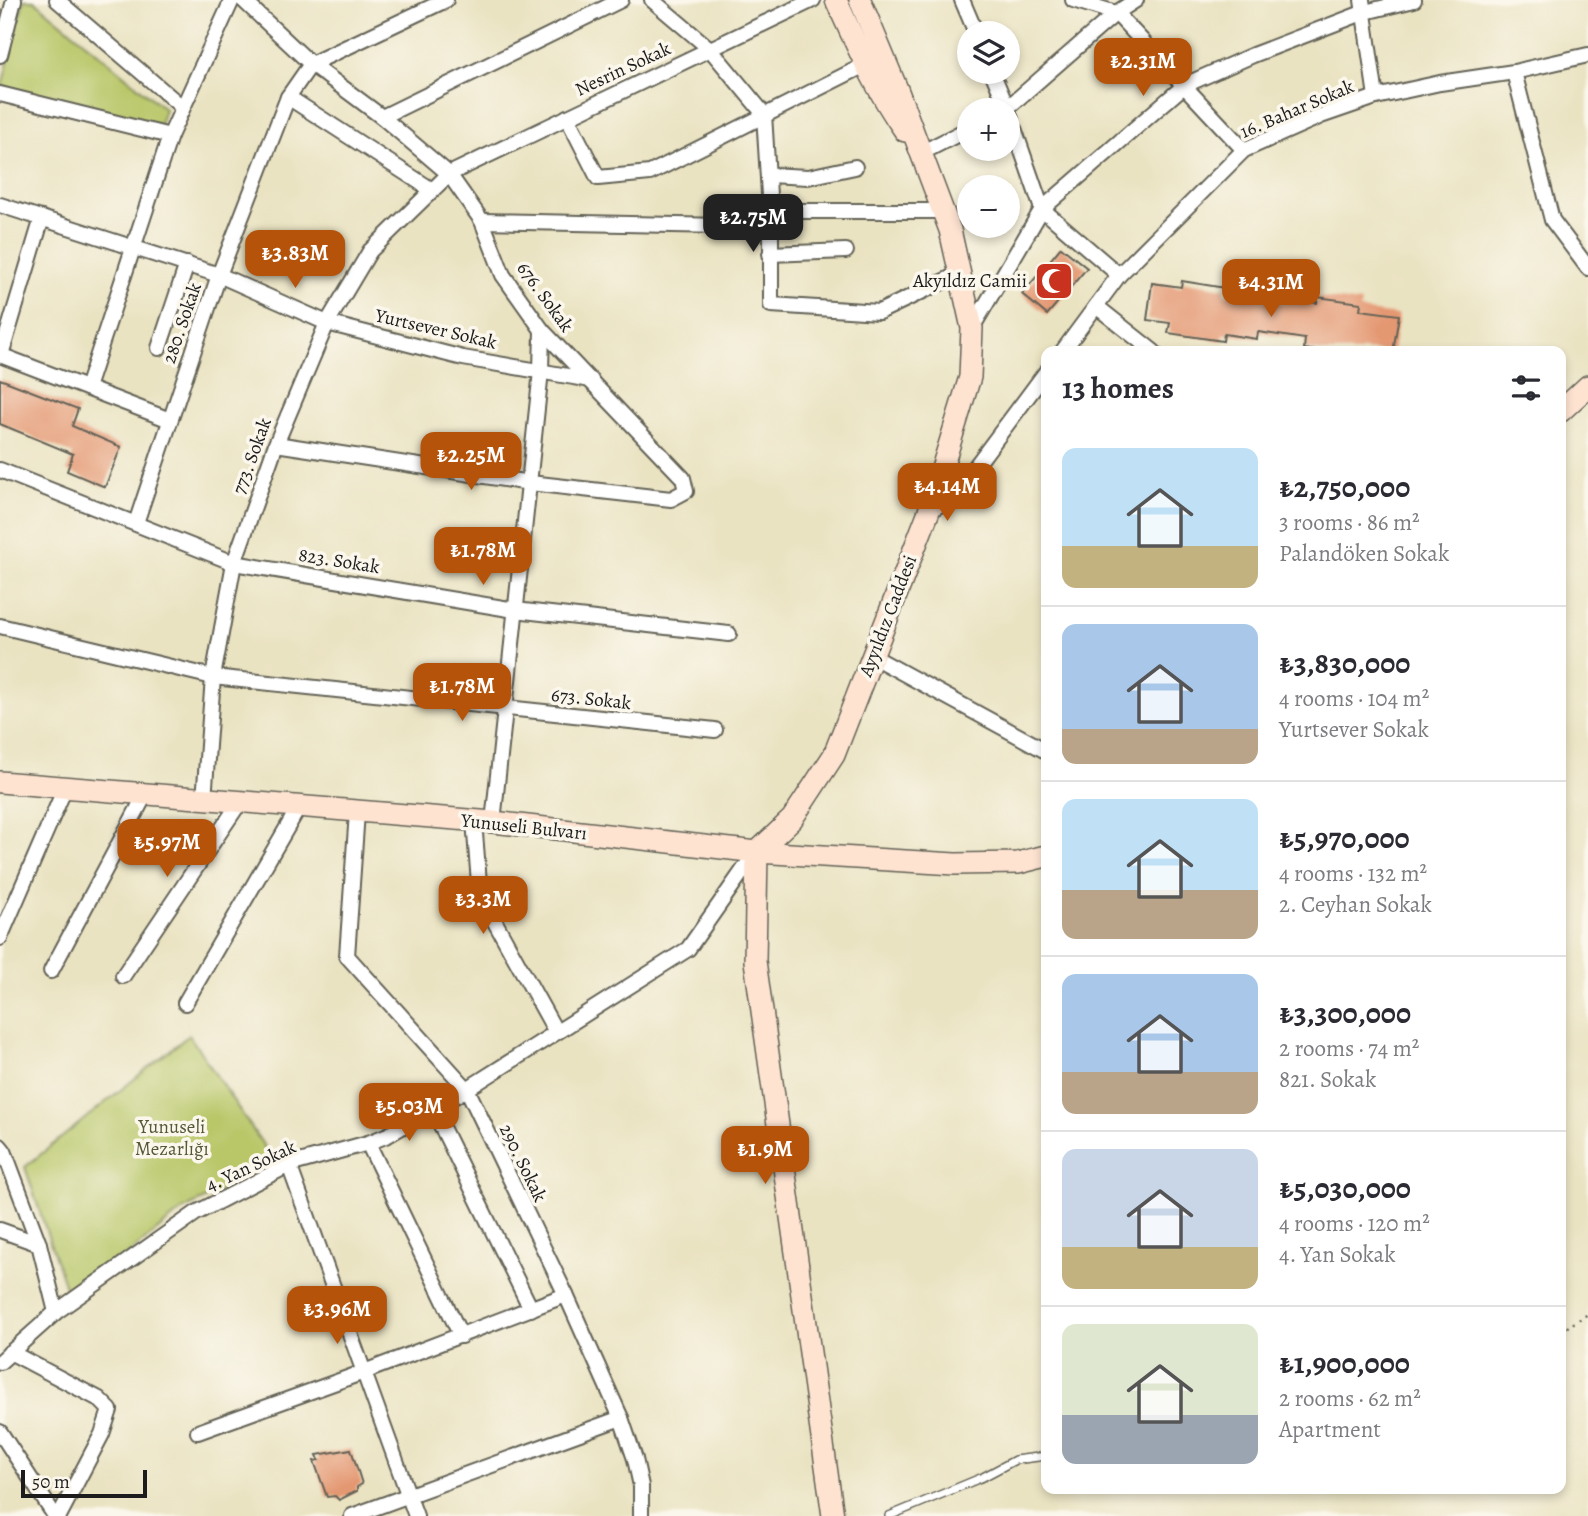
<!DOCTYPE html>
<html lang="en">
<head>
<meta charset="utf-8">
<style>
	body { margin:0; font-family:Alegreya,serif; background:#f7f7f7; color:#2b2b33; height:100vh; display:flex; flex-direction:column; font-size:26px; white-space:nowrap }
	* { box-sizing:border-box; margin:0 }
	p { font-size:23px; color:#7c7c81 }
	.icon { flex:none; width:38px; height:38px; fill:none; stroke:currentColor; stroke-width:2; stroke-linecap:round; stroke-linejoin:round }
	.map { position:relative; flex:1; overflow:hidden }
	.sheet { position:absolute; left:1041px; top:346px; width:525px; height:1148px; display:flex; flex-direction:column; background:#fff; border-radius:14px; box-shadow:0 4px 10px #0003 }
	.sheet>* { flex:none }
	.controls { position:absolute; left:957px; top:21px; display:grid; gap:14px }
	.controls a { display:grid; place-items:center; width:63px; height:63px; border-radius:50%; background:#fff; box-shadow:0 4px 10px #0003; font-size:35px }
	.scale { position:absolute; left:21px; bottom:18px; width:126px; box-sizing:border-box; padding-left:7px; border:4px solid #1c1c1c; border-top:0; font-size:19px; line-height:24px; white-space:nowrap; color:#1c1c1c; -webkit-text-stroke:5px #fbf7ec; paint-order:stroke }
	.price { position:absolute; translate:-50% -60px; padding:0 16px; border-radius:14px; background:#b45309; color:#fff; font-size:23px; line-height:46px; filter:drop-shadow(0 2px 4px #0008) }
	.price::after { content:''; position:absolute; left:50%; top:42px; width:21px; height:16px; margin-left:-10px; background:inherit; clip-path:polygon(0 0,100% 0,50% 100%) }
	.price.on { background:#222; color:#fff }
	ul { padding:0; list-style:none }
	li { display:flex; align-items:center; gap:21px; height:175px; padding:0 21px }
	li+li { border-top:2px solid #e1e1e2 }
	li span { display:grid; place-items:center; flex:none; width:196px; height:140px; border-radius:14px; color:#555 }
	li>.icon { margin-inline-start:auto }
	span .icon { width:84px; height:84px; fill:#fffc; stroke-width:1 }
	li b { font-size:30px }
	h2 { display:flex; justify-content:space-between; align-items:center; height:84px; padding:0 21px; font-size:30px }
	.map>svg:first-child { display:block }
	.green { fill:#b9c769; stroke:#6a7242; stroke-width:2 }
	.building { fill:#e49872 }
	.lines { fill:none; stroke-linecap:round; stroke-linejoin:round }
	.lane-casing { stroke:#646256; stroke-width:10 }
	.street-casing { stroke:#646256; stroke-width:18 }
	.secondary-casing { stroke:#646256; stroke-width:24 }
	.path { stroke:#646256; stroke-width:2.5; stroke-dasharray:2 5; stroke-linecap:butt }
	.lane { stroke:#fff; stroke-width:7 }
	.street { stroke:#fff; stroke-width:14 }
	.secondary { stroke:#fee3d1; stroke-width:21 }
	.labels { text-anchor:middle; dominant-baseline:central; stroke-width:7; stroke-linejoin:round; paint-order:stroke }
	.street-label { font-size:19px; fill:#1c1c1c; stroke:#fbf7ec }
	.poi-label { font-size:19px; fill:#1c1c1c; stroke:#fbf7ec; text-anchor:end }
	.park-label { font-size:19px; fill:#535837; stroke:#fbf7ec }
</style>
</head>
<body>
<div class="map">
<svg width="1588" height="1516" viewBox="0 0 1588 1516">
	<rect width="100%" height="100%" fill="#fbf7ec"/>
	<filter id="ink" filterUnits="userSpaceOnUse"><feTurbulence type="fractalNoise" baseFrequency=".0143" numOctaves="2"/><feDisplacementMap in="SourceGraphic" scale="14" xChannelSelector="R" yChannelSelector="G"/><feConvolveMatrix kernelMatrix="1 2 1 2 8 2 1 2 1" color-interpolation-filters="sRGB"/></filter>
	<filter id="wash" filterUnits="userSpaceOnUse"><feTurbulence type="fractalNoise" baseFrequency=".00686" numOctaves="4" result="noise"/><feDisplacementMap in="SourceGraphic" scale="28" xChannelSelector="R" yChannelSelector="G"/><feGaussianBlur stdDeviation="1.57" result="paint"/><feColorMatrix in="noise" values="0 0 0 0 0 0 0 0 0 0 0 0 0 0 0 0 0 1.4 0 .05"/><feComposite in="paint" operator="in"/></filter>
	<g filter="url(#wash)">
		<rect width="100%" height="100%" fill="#eae3c2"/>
		<!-- green -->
		<g class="green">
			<polygon points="24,0 34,0 165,109 160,125 2,86"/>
			<polygon points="189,1035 276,1164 184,1209 117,1263 68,1296 25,1167"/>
		</g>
		<g id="blocks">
			<!-- building -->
			<g class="building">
				<polygon points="1061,247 1087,268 1047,315 1022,294"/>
				<polygon points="1182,281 1225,288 1224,294 1287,303 1287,299 1317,303 1318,297 1361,303 1360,310 1399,315 1393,352 1360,350 1360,352 1324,352 1304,349 1305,339 1258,332 1257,339 1224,334 1223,341 1168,333 1170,323 1147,320 1152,283 1181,287"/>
				<polygon points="0,379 78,409 72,426 121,447 105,487 67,471 73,454 0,424"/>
				<polygon points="351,1449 362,1484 357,1487 357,1491 339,1500 335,1496 327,1497 314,1461 319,1460 317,1455"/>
			</g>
		</g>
	</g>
	<g filter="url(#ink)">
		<use href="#blocks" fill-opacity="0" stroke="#646256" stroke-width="2"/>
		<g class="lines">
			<!-- lane casing -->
			<g class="lane-casing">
				<polyline id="lane" points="889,1516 983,1477 1015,1460 1046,1456"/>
			</g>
			<!-- street casing -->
			<g class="street-casing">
				<g id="street">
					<polyline points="57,0 182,107"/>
					<polyline points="243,0 311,64 382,117 449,174 482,221 503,275 542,330 683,478 686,491 671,499 530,483 276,444"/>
					<polyline points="652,0 710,49 764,114 771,227 771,305 879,312 961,273"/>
					<polyline points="962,0 976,33"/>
					<polyline points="1073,0 1116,13 1244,150"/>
					<polyline points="1362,0 1376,97"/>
					<polyline points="0,55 14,0"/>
					<polyline points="992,72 1008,110"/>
					<polyline points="1514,72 1552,220 1588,268"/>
					<polyline points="0,94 170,136"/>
					<polyline points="288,97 432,190"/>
					<polyline points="1005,110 1116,13 1136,0"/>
					<polyline points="1008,111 1042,209 1119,275"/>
					<polyline points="382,117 621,0"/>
					<polyline points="567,117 598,178 650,173 865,65"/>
					<polyline points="921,153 970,128"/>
					<polyline points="768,175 808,177 855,167"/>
					<polyline points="0,205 219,275 327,323 463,358 591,380"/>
					<polyline points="770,211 943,211"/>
					<polyline points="482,221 771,227"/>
					<polyline points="770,254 846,251"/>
					<polyline points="1096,306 1154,352"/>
					<polyline points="972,328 1042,209 1185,85 1253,55 1365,12 1414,0"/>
					<polyline points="159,348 187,264"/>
					<polyline points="1062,352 1119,275 1244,150 1321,116 1376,97 1440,83 1514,72 1588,55"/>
					<polyline points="0,355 170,420"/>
					<polyline points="1,355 42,218"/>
					<polyline points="87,388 170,136 232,0"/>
					<polyline points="0,470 234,563 515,610 729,634"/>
					<polyline points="929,511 952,498 1046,372"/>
					<polyline points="136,523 219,275 288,97 311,64 446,0"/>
					<polyline points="0,626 213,677 715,730"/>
					<polyline points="872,656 1046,751"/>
					<polyline points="204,800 213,677 234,563 276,444 327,323 370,251 449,174 813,0"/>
					<polyline points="357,812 347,956 467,1089 566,1295 621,1418 635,1459 641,1486 641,1516"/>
					<polyline points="474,821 480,895 556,1032"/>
					<polyline points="493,822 541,371 542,330"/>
					<polyline points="0,938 65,788"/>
					<polyline points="51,971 145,795"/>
					<polyline points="123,976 240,802"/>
					<polyline points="185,1003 299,807"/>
					<polyline points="433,1109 531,1309"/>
					<polyline points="368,1143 461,1336"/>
					<polyline points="0,1146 4,1151 39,1244 56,1312"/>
					<polyline points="289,1165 416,1516"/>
					<polyline points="0,1230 39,1244"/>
					<polyline points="10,1352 99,1399 110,1410 102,1434 59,1516"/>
					<polyline points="0,1362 56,1312 196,1213 289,1165 368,1143 388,1135 467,1089 688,949 756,852"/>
					<polyline points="0,1432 55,1516"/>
					<polyline points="198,1432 364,1372 566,1295"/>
					<polyline points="352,1516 621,1418"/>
				</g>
			</g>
			<!-- secondary casing -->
			<g class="secondary-casing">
				<g id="secondary">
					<path d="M836 0C857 46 876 90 905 131"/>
					<polyline points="1561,411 1588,386"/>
					<polyline points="0,782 493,822 757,852 955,864 1018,863 1046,856"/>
					<polyline points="833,1516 755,961 757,852 792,819 834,755 929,511 970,377 972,328 950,230 897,89 860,0"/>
				</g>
			</g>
			<!-- path -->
			<polyline class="path" points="1561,1331 1588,1314"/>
			<!-- lane -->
			<use href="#lane" class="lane"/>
			<!-- street -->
			<use href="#street" class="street"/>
			<!-- secondary -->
			<use href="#secondary" class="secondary"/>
		</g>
	</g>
	<!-- icons -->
	<defs>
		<g id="mosque-square" transform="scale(2.0125)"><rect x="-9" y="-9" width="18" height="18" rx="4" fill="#c8321e" stroke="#fbf7ec"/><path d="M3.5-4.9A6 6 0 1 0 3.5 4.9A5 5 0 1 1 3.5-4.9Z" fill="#fff"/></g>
	</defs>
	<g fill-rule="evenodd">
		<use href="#mosque-square" x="1054" y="281"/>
	</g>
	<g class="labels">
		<!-- street labels -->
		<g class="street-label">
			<text transform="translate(623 69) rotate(-25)">Nesrin Sokak</text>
			<text transform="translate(1297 109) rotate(-23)">16. Bahar Sokak</text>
			<text transform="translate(545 297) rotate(54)">676. Sokak</text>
			<text transform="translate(182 323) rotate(-71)">280. Sokak</text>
			<text transform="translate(436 329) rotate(13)">Yurtsever Sokak</text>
			<text transform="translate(252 456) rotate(-70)">773. Sokak</text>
			<text transform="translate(339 561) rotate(9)">823. Sokak</text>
			<text transform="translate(888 616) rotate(-69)">Ayyıldız Caddesi</text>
			<text transform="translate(591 699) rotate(6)">673. Sokak</text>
			<text transform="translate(524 827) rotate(6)">Yunuseli Bulvarı</text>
			<text transform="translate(523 1163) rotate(64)">290. Sokak</text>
			<text transform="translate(251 1166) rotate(-25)">4. Yan Sokak</text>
		</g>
		<!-- poi labels -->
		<g class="poi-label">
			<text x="1027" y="281">Akyıldız Camii</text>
		</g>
		<!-- park labels -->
		<g class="park-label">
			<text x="172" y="1127">Yunuseli<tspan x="172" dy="22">Mezarlığı</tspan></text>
		</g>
	</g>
</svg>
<div class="controls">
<a><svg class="icon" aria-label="layers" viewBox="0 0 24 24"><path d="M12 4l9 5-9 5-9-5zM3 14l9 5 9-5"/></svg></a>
<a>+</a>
<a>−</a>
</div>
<div class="scale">50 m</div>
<b class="price" style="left:1143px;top:98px">₺2.31M</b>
<b class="price on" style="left:753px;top:254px">₺2.75M</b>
<b class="price" style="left:295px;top:290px">₺3.83M</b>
<b class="price" style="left:1271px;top:319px">₺4.31M</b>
<b class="price" style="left:471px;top:492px">₺2.25M</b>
<b class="price" style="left:947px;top:523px">₺4.14M</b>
<b class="price" style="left:483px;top:587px">₺1.78M</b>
<b class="price" style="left:462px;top:723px">₺1.78M</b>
<b class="price" style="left:167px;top:879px">₺5.97M</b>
<b class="price" style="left:483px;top:936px">₺3.3M</b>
<b class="price" style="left:409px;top:1143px">₺5.03M</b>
<b class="price" style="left:765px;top:1186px">₺1.9M</b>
<b class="price" style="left:337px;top:1346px">₺3.96M</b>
<section class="sheet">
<h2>13 homes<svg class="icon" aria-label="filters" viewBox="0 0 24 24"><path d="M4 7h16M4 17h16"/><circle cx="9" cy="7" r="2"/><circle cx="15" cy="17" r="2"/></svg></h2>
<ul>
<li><span style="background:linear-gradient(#bfe0f5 70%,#c2b280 0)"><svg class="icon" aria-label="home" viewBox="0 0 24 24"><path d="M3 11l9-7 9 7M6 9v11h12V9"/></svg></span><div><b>₺2,750,000</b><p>3 rooms · 86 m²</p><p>Palandöken Sokak</p></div></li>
<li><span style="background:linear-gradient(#a9c7e8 75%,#b9a48a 0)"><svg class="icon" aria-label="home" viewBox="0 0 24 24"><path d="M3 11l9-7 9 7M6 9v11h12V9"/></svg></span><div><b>₺3,830,000</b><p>4 rooms · 104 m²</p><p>Yurtsever Sokak</p></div></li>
<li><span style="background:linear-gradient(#bfe0f5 65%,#b9a48a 0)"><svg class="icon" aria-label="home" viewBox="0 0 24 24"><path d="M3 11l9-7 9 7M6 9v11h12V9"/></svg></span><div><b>₺5,970,000</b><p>4 rooms · 132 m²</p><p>2. Ceyhan Sokak</p></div></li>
<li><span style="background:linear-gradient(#a9c7e8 70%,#b9a48a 0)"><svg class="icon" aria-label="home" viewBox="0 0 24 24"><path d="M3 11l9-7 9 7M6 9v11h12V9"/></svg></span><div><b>₺3,300,000</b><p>2 rooms · 74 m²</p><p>821. Sokak</p></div></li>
<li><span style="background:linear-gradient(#c9d6e8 70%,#c2b280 0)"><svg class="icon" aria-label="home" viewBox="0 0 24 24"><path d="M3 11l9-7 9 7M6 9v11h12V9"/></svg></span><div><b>₺5,030,000</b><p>4 rooms · 120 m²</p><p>4. Yan Sokak</p></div></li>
<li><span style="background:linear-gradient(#dfe7d0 65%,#9aa5b1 0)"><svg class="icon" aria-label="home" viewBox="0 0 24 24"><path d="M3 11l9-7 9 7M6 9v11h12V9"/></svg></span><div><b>₺1,900,000</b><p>2 rooms · 62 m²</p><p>Apartment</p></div></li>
</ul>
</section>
</div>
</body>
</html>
